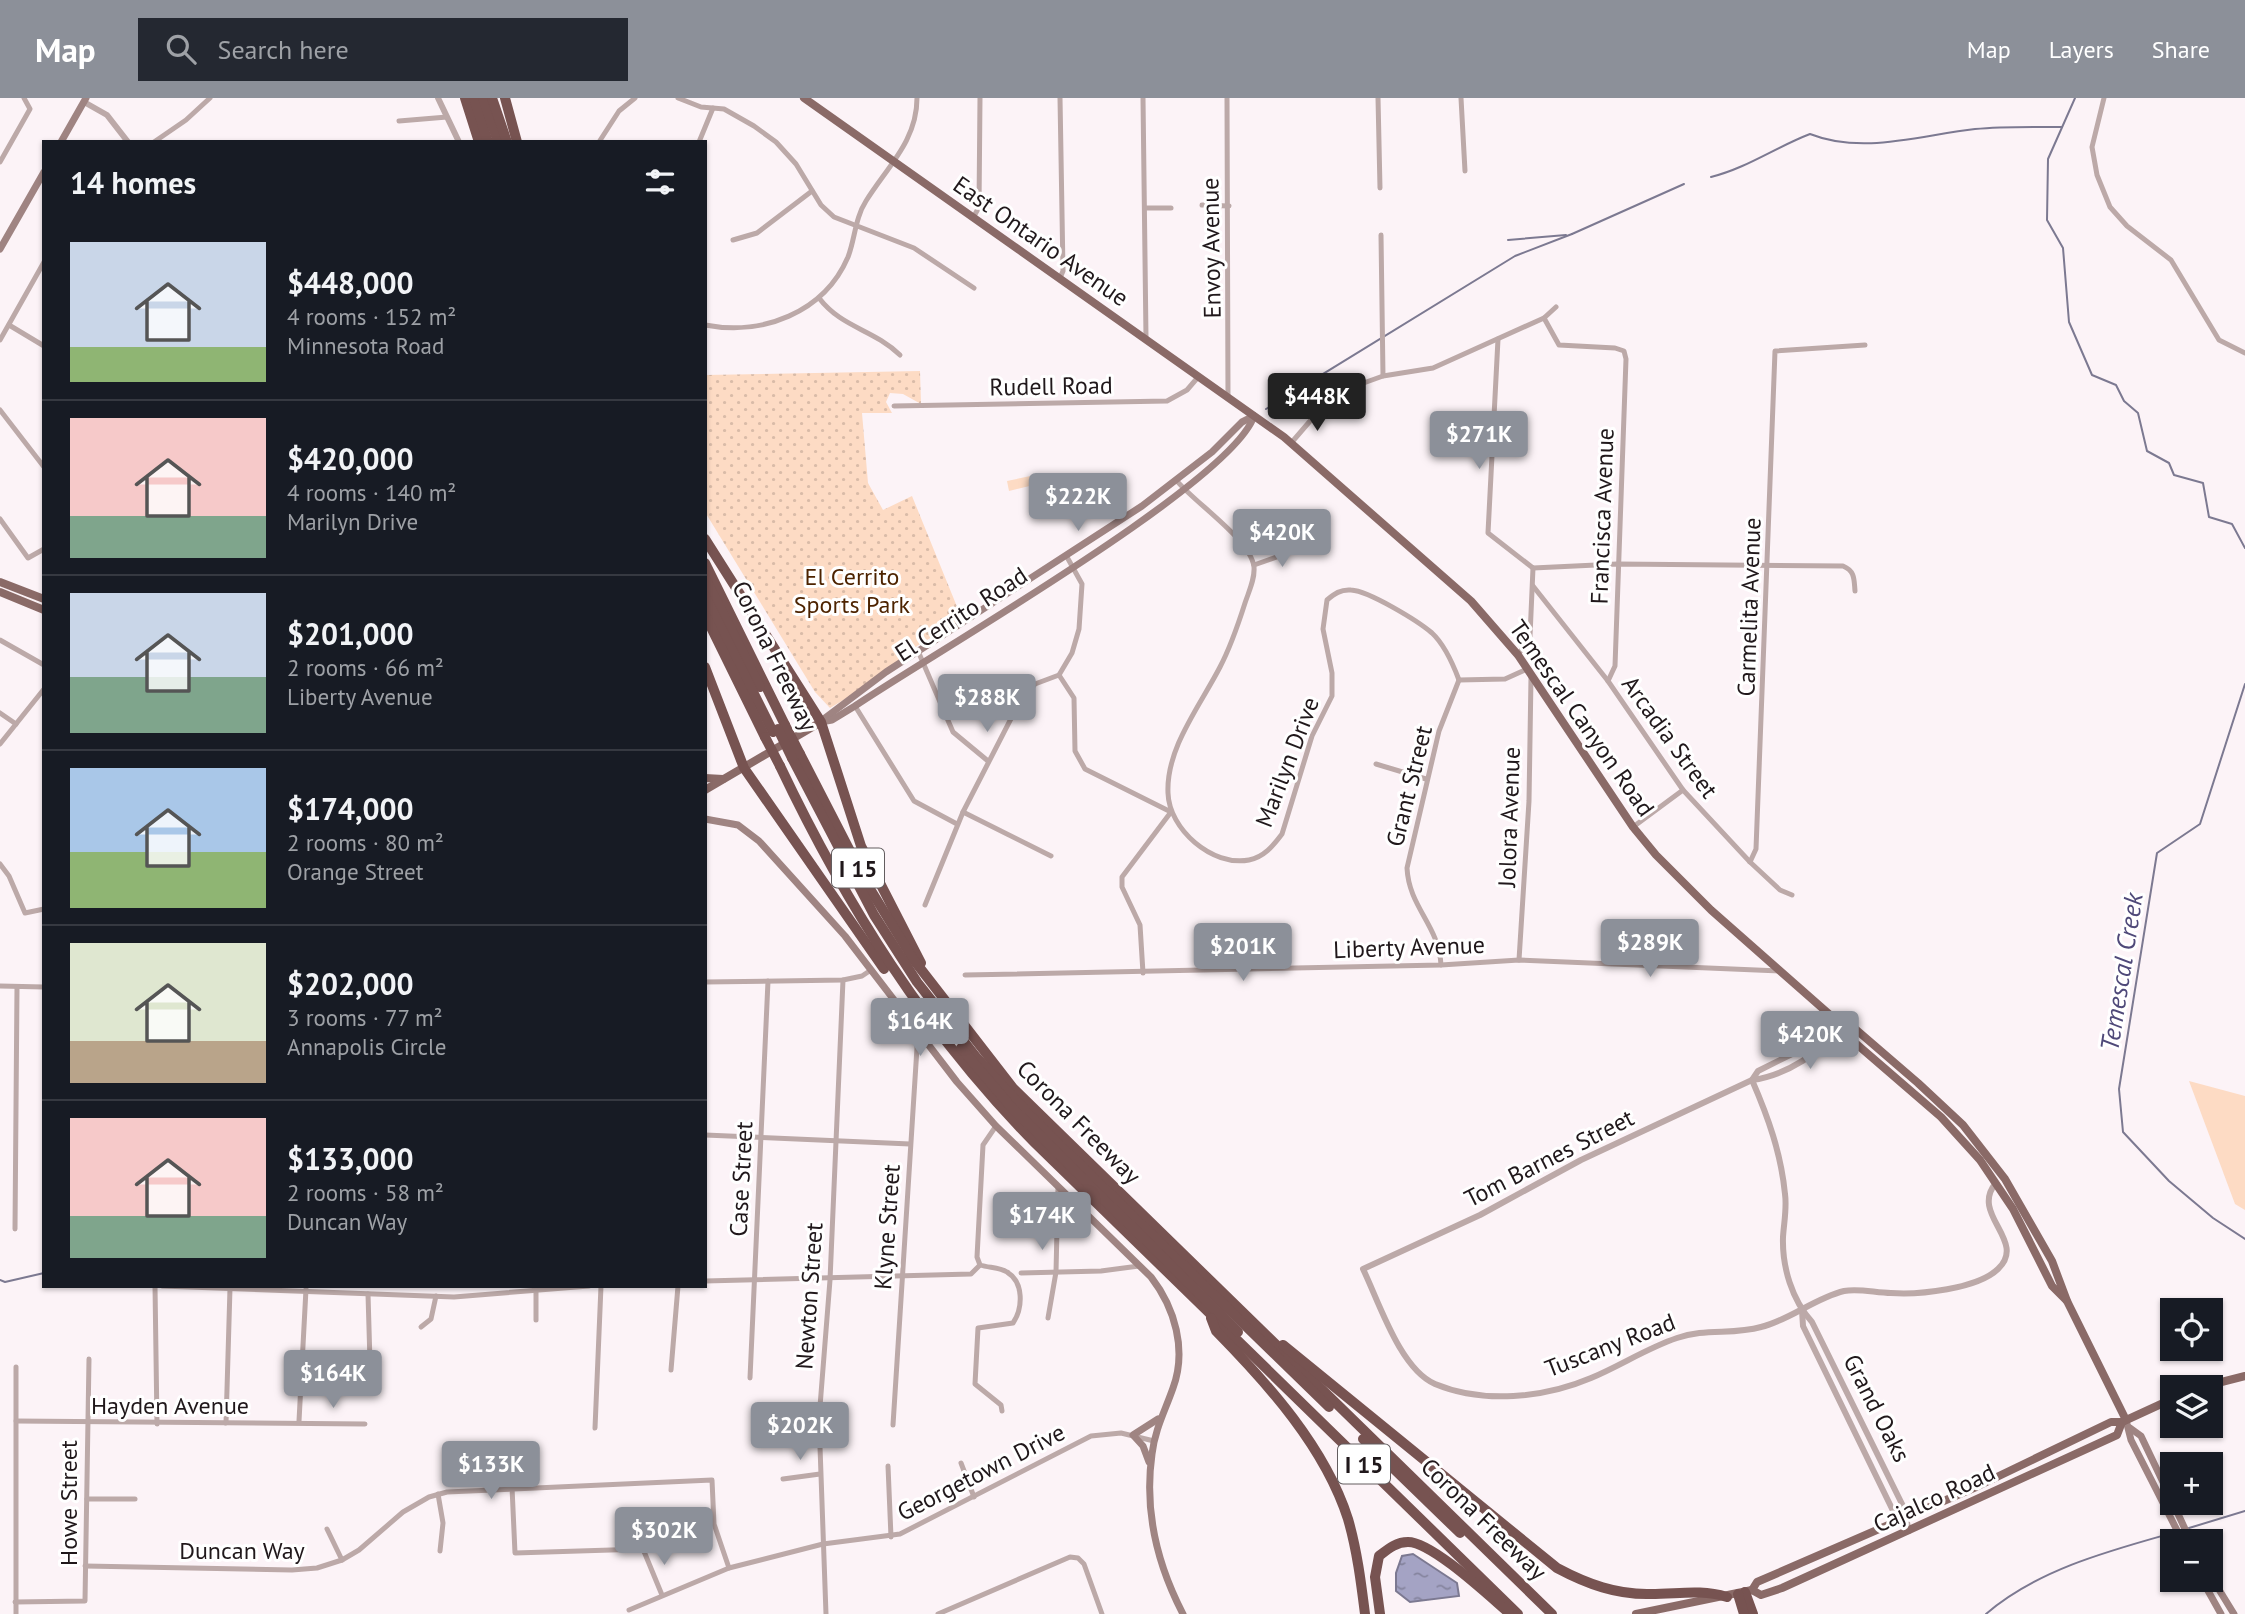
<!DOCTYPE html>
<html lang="en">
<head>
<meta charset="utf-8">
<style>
	body { margin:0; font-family:"PT Sans",sans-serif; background:#242831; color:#f1f3f6; height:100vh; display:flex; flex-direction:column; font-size:26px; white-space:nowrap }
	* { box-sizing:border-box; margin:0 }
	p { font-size:23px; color:#9ea1a6 }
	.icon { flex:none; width:38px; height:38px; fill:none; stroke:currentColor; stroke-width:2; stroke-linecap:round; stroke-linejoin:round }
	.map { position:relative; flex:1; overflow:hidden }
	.drawer { position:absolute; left:42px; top:42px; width:665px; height:1148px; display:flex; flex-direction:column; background:#171b24; border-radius:0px; box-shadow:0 2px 5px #0004 }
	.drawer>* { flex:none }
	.fabs { position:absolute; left:2160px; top:1200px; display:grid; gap:14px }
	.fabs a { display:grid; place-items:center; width:63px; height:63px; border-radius:0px; background:#171b24; box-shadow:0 2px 5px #0004; font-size:35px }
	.price { position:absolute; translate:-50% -60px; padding:0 16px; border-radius:7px; background:#8c9099; color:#fff; font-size:23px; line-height:46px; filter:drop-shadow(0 2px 4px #0008) }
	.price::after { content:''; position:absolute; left:50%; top:42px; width:21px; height:16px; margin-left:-10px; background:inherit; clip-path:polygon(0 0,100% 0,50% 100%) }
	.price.on { background:#222; color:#fff }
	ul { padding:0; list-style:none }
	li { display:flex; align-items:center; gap:21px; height:175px; padding:0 28px }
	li+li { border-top:2px solid #363941 }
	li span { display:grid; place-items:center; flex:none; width:196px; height:140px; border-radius:0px; color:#555 }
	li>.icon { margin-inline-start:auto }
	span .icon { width:84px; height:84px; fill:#fffc; stroke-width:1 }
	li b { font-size:30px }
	h2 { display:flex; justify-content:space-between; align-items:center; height:84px; padding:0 28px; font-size:30px }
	header { display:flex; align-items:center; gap:42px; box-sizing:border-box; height:98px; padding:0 35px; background:#8c9099; color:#fff }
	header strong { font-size:33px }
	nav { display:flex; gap:38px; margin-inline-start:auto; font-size:24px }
	.search { width:490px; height:63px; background:#242831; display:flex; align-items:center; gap:18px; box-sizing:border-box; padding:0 24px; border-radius:0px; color:#9ea1a6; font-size:26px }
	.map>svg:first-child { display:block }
	.grass { fill:#fddbc4 }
	.park { fill:url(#park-dots) }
	.water { fill:url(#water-ripples); stroke:#7c7991; stroke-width:2 }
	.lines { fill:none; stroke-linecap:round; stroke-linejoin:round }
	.stream { stroke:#7c7991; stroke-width:2 }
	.minor { stroke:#bca9a8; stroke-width:5 }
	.tertiary { stroke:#bca9a8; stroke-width:6 }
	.secondary { stroke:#9f8482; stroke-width:7 }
	.primary { stroke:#8a6a67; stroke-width:8 }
	.motorway { stroke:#775351; stroke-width:10 }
	.motorway-bridge { stroke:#775351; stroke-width:10 }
	.labels { text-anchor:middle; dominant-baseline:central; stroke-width:6; stroke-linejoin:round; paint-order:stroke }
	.shield { fill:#fff; stroke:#635d5f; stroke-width:2 }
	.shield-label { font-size:23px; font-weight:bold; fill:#20181b }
	.street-label { font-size:24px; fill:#20181b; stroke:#fff }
	.park-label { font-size:24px; fill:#4d2300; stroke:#fff }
	.water-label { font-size:26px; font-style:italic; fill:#4f4979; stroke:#fff }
</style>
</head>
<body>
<header>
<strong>Map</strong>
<div class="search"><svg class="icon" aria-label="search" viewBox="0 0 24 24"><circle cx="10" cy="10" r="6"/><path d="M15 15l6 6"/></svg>Search here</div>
<nav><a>Map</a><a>Layers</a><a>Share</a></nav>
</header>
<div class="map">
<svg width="2245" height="1516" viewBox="0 0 2245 1516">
	<defs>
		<pattern id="park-dots" width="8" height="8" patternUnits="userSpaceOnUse" patternTransform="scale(1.75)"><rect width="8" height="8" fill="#fddbc4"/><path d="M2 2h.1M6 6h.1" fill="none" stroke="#d9bba8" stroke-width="1.8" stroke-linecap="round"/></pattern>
		<pattern id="water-ripples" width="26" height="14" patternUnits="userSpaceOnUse" patternTransform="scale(1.75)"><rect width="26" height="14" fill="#a4a3c4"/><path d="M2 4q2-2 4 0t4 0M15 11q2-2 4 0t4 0" fill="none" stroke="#85849e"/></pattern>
	</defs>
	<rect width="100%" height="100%" fill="#fcf3f7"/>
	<!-- grass -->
	<g class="grass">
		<polygon points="1040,376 1042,385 1009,393 1007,383"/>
		<polygon points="2189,983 2245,998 2245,1112 2235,1106"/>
	</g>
	<!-- park -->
	<polygon class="park" points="920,273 921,306 903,296 890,295 886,304 892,315 862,315 868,385 883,412 912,398 962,521 917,548 889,575 830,610 815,594 705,414 705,277"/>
	<!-- water -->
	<polygon class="water" points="1413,1456 1457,1485 1459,1498 1410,1504 1396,1493 1396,1475 1402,1458"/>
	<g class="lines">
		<!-- stream -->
		<g class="stream">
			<polyline points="2075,0 2048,61 2047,122 2063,150 2069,224 2092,277 2116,287 2124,303 2138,315 2147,353 2169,365 2174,377 2203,385 2209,419 2232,426 2245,450"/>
			<path d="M1711 79C1747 70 1776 49 1810 36 1863 57 1921 37 1975 31 2004 28 2032 29 2062 29"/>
			<polyline points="1572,136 1684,86"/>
			<polyline points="1508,142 1566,137"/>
			<polyline points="1266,311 1515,158 1572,136"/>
			<polyline points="2245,586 2200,726 2157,755 2119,991 2123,1034 2169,1083 2213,1120 2245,1141"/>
			<polyline points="0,1182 5,1184 44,1175"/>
			<polyline points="2189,1430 2245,1413"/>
			<path d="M1986 1516C2038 1471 2112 1452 2176 1434"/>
		</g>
		<!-- minor -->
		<g class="minor">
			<polyline points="678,0 701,9 724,11 754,28 776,44 796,66 821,107 834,119 914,150 974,190"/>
			<polyline points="1143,0 1146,240"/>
			<polyline points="1227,0 1228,299"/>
			<polyline points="1378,0 1380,90"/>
			<polyline points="1461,0 1465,73"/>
			<polyline points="2104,0 2092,49 2097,77 2110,109 2127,128 2171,162 2219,242 2245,255"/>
			<polyline points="399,23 447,19"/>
			<polyline points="154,44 186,22 210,0"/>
			<polyline points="599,44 619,13 635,0"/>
			<polyline points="699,44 713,10"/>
			<polyline points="0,64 30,11 24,0"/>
			<polyline points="1202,107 1229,108"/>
			<polyline points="1145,110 1171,110"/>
			<polyline points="973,120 979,109 980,0"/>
			<polyline points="1381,137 1383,278"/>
			<polyline points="733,142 757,135 812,93"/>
			<polyline points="1060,180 1063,173 1060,0"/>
			<path d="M819 200C842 230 873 231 900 257"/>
			<polyline points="1544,220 1559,247 1615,250 1624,253 1626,261 1615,568 1608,583"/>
			<polyline points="9,227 44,248"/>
			<path d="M705 227C762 238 824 215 848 159 855 141 855 120 866 103 887 69 917 43 917 0"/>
			<polyline points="1498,241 1488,435 1533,470"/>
			<polyline points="0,242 44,164"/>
			<polyline points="894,308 1167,303 1187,292 1199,278"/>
			<polyline points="0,312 44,369"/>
			<polyline points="1292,344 1323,308 1347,291 1383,278 1433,270 1544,220 1556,209"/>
			<path d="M1177 383C1195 405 1251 442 1254 469 1255 481 1249 493 1245 505 1238 527 1231 548 1220 569 1200 608 1166 650 1168 695 1169 731 1212 769 1249 762 1264 759 1273 748 1282 736L1312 638 1332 598V575L1323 531 1327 502C1334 496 1341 491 1351 492 1369 493 1418 523 1432 535 1445 547 1453 566 1459 582"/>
			<polyline points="0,421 28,460 44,451"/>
			<polyline points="1254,467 1302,450"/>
			<path d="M1533 470 1617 466 1843 468C1855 473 1854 481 1855 493"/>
			<polyline points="1533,488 1608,583 1683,692 1750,764 1780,792 1792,797"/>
			<polyline points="0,542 44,567"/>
			<polyline points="918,553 953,634 988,663"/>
			<polyline points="1518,557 1530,538 1533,470"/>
			<polyline points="1059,577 1074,600 1075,653 1085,671 1171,714 1122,779 1122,789 1140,827 1143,875"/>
			<polyline points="1459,582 1505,581 1527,571"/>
			<polyline points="855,608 914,703 957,726"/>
			<polyline points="0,615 16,626"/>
			<polyline points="0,646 44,591"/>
			<polyline points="1376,666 1426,681"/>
			<polyline points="963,714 1051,758"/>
			<polyline points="1633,729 1683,692"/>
			<polyline points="1750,764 1756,751 1775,253 1865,247"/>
			<polyline points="0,766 9,778 25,815 44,811"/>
			<polyline points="925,807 963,714 1016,611 1035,586 1059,577 1072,555 1079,531 1082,486 1067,459"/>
			<polyline points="1519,862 1529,703 1531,579"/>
			<path d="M1441 867C1439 827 1409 810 1407 770L1439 633 1459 582"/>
			<polyline points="965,877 1441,867 1519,862 1780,873"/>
			<polyline points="705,884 843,882 862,878 871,872"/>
			<polyline points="0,888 44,889"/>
			<path d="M996 1028 983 1047 977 1159 980 1167C989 1170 999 1169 1007 1174 1024 1184 1023 1210 1013 1225L978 1230 975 1286 1001 1307 1002 1313"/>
			<polyline points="705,1037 910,1046"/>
			<polyline points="15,1131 17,889"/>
			<polyline points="1021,1175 1101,1173 1139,1168"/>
			<polyline points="705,1183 971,1176 980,1167"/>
			<polyline points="155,1188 157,1326"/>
			<polyline points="162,1188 454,1199 589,1188"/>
			<polyline points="368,1196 370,1264"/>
			<polyline points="1048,1220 1056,1174 1058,1089"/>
			<polyline points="536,1222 536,1192"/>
			<polyline points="421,1229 431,1221 436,1198"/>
			<polyline points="16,1269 16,1516"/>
			<polyline points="671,1272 678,1188"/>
			<polyline points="750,1280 768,883"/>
			<polyline points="16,1323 365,1326"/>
			<polyline points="299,1323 306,1191"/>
			<polyline points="226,1325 230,1190"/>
			<polyline points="893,1327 918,934"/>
			<polyline points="595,1330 601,1188"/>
			<polyline points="961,1365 974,1399"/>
			<polyline points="888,1368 891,1439"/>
			<polyline points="783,1381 820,1376"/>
			<polyline points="512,1389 515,1455 643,1451 662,1497"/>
			<polyline points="438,1396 443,1425 440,1453"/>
			<polyline points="87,1401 135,1401"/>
			<polyline points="327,1431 342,1462"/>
			<polyline points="85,1468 292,1472 317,1470 342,1462 359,1452 403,1414 429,1399 447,1394 712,1382 714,1426 729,1470"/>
			<polyline points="15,1504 85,1503 89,1261"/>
			<polyline points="629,1512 729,1470 823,1446 900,1436 1091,1338 1121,1335 1154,1343"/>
			<polyline points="826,1516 819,1321 830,1182 843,882"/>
			<polyline points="938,1516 1070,1459 1078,1460 1084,1466 1102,1516"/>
		</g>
		<!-- tertiary -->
		<g class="tertiary">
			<polyline points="438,0 459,44"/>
			<polyline points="84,4 107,17 128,44"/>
			<path d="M1838 925C1827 954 1783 978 1752 982L1581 1062 1480 1117 1363 1171C1379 1204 1400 1271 1435 1286 1483 1306 1544 1300 1591 1280 1620 1268 1647 1250 1677 1240 1705 1230 1733 1237 1761 1229 1790 1222 1815 1200 1844 1193 1859 1190 1876 1195 1891 1195 1919 1197 1977 1191 1998 1171 2028 1143 1969 1116 1996 1085"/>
			<path d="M1752 982C1768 1019 1781 1055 1785 1096 1787 1110 1784 1124 1783 1139 1782 1169 1792 1202 1812 1224L1903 1408 1909 1433"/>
			<polyline points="1752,982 1758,973 1792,956 1838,925"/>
			<polyline points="1802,1212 1803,1228 1898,1423 1909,1433"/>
		</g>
		<!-- secondary -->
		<g class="secondary">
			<polyline points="61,44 86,0"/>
			<polyline points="0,151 44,74"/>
			<polyline points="821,623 886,574 1142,408 1212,354 1242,324 1254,318"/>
			<path d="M821 624 832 622 855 608C928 558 1232 385 1254 318"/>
			<path d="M705 721 738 727 759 743 845 838 957 984 996 1028 1151 1179C1175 1210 1187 1252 1173 1290 1165 1313 1155 1331 1152 1356 1144 1412 1157 1466 1183 1516"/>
			<polyline points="2126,1322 2131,1342 2183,1444"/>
			<polyline points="2130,1330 2141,1338 2172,1403"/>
			<polyline points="1149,1364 1143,1348 1133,1337 1158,1321"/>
			<polyline points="2173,1405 2191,1444"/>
			<polyline points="2210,1477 2234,1516"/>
			<polyline points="2202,1482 2221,1516"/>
		</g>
		<!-- primary -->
		<g class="primary">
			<polyline points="804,0 1284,339 1471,503 1518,557 1633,729 1656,757 1711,812 1829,916 1846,937 1941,1019 1980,1062 2013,1111 2052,1188 2067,1203"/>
			<polyline points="0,484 44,501"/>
			<polyline points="0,494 44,512"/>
			<polyline points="705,680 723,681"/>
			<polyline points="705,692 821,624"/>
			<polyline points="1838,925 1853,929 1918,985 1963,1027 2005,1081 2052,1163 2067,1203 2126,1322"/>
			<polyline points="2198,1290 2245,1278"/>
			<polyline points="1752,1492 1757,1484 1976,1389 2111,1324 2122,1324 2172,1301"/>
			<polyline points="1636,1516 1752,1492 1761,1497 1782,1490 2117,1337 2122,1324"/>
		</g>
		<!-- motorway -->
		<g class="motorway">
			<polyline points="465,0 479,44"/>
			<polyline points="474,0 488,44"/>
			<polyline points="483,0 498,44"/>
			<polyline points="492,0 507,44"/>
			<polyline points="505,0 517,44"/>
			<polyline points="705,441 821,624 861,748 921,865"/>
			<polyline points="705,465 785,627"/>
			<polyline points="705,480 760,589"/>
			<polyline points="705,498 773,634"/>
			<polyline points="705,517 765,639"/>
			<polyline points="705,569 744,670 884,871"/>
			<polyline points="800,656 867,786 913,861 1013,990 1552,1516"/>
			<polyline points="792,660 874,817 917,884 977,960 1035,1023 1329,1309"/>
			<path d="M780 668C846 807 926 934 1034 1044L1518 1516"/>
			<polyline points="961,950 1013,1011 1238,1234"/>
			<path d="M1211 1220 1216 1233C1268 1286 1325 1349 1348 1421 1357 1452 1361 1484 1365 1516"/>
			<path d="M1283 1247 1557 1470C1587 1486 1617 1497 1651 1496 1679 1496 1700 1491 1727 1499"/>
			<polyline points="1363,1341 1460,1435"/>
			<polyline points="1745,1494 1753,1516"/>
			<polyline points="1738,1496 1744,1516"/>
			<path d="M1380 1516 1375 1479 1379 1458C1388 1451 1396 1444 1408 1444 1432 1444 1489 1498 1509 1515"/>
		</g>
		<!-- motorway-bridge -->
		<g class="motorway-bridge">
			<polyline points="785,627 800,656"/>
			<polyline points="778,631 792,660"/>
			<polyline points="765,639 780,668"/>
		</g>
	</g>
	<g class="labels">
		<!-- shield labels -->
		<g class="shield">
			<rect x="832" y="750.5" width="52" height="39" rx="5"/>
			<rect x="1338" y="1346.5" width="52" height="39" rx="5"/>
		</g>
		<g class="shield-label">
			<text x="858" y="770">I 15</text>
			<text x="1364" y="1366">I 15</text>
		</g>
		<!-- street labels -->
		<g class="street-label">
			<text transform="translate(1041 143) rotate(35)">East Ontario Avenue</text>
			<text transform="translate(1211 150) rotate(-91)">Envoy Avenue</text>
			<text transform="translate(1051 288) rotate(-1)">Rudell Road</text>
			<text transform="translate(1602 418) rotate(-88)">Francisca Avenue</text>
			<text transform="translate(1749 509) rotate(-88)">Carmelita Avenue</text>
			<text transform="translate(961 516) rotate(-33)">El Cerrito Road</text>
			<text transform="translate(775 558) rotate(64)">Corona Freeway</text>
			<text transform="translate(1582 620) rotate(55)">Temescal Canyon Road</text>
			<text transform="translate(1670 639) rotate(54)">Arcadia Street</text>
			<text transform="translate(1287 664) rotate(-69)">Marilyn Drive</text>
			<text transform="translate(1409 688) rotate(-76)">Grant Street</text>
			<text transform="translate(1509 719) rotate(-88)">Jolora Avenue</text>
			<text transform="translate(1409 849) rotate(-2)">Liberty Avenue</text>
			<text transform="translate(1079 1024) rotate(45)">Corona Freeway</text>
			<text transform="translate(1549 1060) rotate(-27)">Tom Barnes Street</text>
			<text transform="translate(741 1081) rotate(-87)">Case Street</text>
			<text transform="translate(887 1129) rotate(-86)">Klyne Street</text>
			<text transform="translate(809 1198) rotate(-86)">Newton Street</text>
			<text transform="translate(1610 1247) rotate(-21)">Tuscany Road</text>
			<text x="170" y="1307">Hayden Avenue</text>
			<text transform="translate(1877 1310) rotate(63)">Grand Oaks</text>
			<text transform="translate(981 1374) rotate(-27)">Georgetown Drive</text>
			<text transform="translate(1934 1400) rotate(-25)">Cajalco Road</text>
			<text transform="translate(68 1405) rotate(-90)">Howe Street</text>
			<text transform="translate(1484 1421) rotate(44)">Corona Freeway</text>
			<text x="242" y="1452">Duncan Way</text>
		</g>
		<!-- park labels -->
		<g class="park-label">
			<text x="852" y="478">El Cerrito<tspan x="852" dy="28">Sports Park</tspan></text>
		</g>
		<!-- water labels -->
		<g class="water-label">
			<text transform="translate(2121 874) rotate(-81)">Temescal Creek</text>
		</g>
	</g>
</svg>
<div class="fabs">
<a><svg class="icon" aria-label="locate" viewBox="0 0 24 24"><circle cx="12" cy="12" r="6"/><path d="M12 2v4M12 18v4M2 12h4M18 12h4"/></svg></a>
<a><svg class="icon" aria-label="layers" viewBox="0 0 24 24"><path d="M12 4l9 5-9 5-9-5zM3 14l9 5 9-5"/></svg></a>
<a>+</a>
<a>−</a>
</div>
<b class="price on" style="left:1317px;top:335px">$448K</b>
<b class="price" style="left:1479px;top:373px">$271K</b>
<b class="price" style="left:1078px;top:435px">$222K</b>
<b class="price" style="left:1282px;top:471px">$420K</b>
<b class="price" style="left:987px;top:636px">$288K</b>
<b class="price" style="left:1650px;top:881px">$289K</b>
<b class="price" style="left:1243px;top:885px">$201K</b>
<b class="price" style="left:920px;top:960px">$164K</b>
<b class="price" style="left:1810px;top:973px">$420K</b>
<b class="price" style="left:1042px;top:1154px">$174K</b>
<b class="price" style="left:333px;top:1312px">$164K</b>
<b class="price" style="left:800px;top:1364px">$202K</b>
<b class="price" style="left:491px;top:1403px">$133K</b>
<b class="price" style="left:664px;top:1469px">$302K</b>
<section class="drawer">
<h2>14 homes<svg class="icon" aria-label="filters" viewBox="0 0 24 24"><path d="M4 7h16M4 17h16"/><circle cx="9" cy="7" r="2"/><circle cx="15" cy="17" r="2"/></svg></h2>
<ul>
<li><span style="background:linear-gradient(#c9d6e8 75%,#8fb573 0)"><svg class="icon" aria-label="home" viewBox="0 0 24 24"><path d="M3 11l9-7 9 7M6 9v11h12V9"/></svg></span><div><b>$448,000</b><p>4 rooms · 152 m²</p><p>Minnesota Road</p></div></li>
<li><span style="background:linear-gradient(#f6c9c9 70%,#7fa58c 0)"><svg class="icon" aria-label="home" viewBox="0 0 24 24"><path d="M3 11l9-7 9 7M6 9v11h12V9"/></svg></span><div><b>$420,000</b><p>4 rooms · 140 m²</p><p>Marilyn Drive</p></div></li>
<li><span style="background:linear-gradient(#c9d6e8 60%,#7fa58c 0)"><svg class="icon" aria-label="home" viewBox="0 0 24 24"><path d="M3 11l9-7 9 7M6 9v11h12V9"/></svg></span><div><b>$201,000</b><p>2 rooms · 66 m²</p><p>Liberty Avenue</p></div></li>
<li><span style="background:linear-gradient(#a9c7e8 60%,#8fb573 0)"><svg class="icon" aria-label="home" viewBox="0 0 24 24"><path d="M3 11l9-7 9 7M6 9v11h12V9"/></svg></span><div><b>$174,000</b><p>2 rooms · 80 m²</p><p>Orange Street</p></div></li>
<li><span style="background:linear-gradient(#dfe7d0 70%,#b9a48a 0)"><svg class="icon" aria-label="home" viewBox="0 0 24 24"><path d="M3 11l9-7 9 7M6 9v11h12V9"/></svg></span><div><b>$202,000</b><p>3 rooms · 77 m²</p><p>Annapolis Circle</p></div></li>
<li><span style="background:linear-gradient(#f6c9c9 70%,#7fa58c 0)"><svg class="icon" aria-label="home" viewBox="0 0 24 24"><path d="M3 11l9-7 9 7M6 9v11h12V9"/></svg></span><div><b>$133,000</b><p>2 rooms · 58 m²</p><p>Duncan Way</p></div></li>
</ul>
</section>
</div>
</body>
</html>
